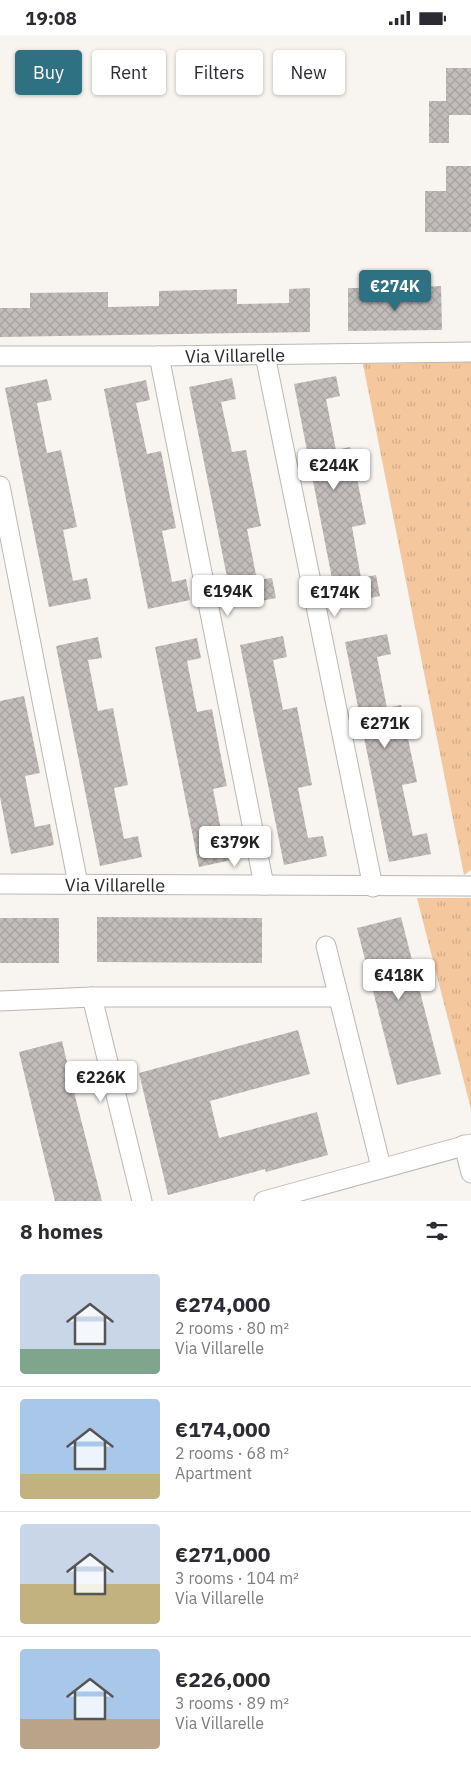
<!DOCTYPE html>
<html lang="en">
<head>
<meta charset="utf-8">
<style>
	body { margin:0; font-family:"IBM Plex Sans",sans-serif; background:#f7f7f7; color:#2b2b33; height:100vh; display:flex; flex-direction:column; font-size:19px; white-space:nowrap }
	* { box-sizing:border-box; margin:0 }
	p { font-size:16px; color:#7c7c81 }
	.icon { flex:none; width:28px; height:28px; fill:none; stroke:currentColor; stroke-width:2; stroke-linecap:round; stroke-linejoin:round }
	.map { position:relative; height:1166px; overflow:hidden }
	.side { display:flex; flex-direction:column; background:#fff; flex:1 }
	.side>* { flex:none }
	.guide { position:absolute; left:15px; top:15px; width:441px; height:45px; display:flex; gap:10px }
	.price { position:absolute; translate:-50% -42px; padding:0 11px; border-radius:5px; background:#fff; color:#222; font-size:16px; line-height:32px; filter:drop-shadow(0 1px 2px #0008) }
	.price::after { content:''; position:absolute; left:50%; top:30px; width:15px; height:11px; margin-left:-8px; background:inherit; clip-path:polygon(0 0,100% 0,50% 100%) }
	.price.selected { background:#2e7183; color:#fff }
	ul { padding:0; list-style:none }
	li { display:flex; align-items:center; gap:15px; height:125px; padding:0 20px }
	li+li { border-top:1px solid #e1e1e2 }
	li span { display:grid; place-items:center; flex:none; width:140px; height:100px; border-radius:5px; color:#555 }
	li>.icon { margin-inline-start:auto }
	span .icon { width:60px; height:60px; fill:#fffc; stroke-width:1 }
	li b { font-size:21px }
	h2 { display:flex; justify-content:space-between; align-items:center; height:60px; padding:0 20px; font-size:21px }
	.chip { padding:0 18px; border-radius:5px; background:#fff; box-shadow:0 1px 4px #0004; font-size:18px; line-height:45px }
	.chip.selected { background:#2e7183; color:#fff }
	.status { display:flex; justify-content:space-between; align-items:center; height:35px; padding:0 25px; background:#fff; direction:ltr }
	.status svg { height:14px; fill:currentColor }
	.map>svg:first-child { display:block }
	.grass { fill:url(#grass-tufts) }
	.building { fill:url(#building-cross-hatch) }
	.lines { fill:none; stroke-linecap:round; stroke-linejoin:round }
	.minor-casing { stroke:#bbb7b3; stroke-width:21 }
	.minor { stroke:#fff; stroke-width:19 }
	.labels { text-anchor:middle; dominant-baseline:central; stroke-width:4; stroke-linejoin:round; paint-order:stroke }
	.street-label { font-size:18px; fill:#2a2927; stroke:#f8f4f0 }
</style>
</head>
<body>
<div class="status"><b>19:08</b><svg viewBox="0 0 49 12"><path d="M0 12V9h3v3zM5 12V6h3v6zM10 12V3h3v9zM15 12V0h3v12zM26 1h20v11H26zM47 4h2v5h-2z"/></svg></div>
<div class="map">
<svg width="471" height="1166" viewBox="0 0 471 1166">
	<defs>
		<pattern id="grass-tufts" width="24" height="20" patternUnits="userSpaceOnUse" patternTransform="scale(1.25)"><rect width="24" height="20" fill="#f4c79d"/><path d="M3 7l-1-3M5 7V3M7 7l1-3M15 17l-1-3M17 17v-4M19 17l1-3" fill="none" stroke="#d1ab87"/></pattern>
		<pattern id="building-cross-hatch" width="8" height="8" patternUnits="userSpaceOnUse" patternTransform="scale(1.25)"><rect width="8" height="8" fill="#c2bdba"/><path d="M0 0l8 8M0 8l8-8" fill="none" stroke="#a7a2a0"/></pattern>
	</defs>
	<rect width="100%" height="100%" fill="#f8f4f0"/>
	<!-- grass -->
	<g class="grass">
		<polygon points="471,327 471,835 464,840 363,329"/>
		<polygon points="417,863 471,863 471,1074"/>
	</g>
	<!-- building -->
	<g class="building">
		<polygon points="446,33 471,33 471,80 449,80 449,108 429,108 429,66 446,66"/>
		<polygon points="446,131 471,131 471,197 425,197 425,156 446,156"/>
		<polygon points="441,251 442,295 348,296 348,253 369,253 369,267 420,266 420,252"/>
		<polygon points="310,253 310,297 0,302 0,273 30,273 30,258 108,257 108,272 159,271 159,256 237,254 237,269 289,268 289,254"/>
		<polygon points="336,341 340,361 326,364 336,415 350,412 355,433 366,489 352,492 361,543 376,540 380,561 337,569 294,349"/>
		<polygon points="232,343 236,364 221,367 232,417 246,415 261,491 247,494 257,545 272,543 276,563 233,572 189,352"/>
		<polygon points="47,344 52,365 37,368 47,418 61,415 77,492 63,495 73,546 87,543 91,564 49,572 5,353"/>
		<polygon points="146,345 150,365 136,368 147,419 161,416 176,493 162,496 172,547 186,544 190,565 148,574 104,354"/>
		<polygon points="387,599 391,619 377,622 387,673 401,670 417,747 402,750 413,801 427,798 431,819 389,827 345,607"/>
		<polygon points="283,601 287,622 273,625 283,675 297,672 301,693 312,750 298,753 308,803 323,801 327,821 284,830 240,610"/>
		<polygon points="98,602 102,623 88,625 98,676 113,673 117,694 128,750 114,753 124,804 138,801 142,822 100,831 56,611"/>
		<polygon points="197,603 201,623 187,626 197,677 212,674 222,727 227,751 213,754 223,805 237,802 241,823 199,832 155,612"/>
		<polygon points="24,661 40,738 25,741 35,792 50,789 54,810 11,819 0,762 0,666"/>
		<polygon points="97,882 262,883 262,928 97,927"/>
		<polygon points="401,882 441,1039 397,1050 357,893"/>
		<rect x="0" y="883" width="59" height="45"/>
		<polygon points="298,995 310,1039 210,1066 219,1103 317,1077 328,1120 266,1137 265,1134 168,1160 139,1038"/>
		<polygon points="62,1006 77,1069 102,1166 55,1166 42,1113 19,1017"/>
	</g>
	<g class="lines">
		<!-- minor casing -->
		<g class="minor-casing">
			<g id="minor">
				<polyline points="265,320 373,852"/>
				<path id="s1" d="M0 321H159L471 317"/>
				<polyline points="159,321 264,850"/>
				<polyline points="0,451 78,849"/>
				<path id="s2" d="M0 849 471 851"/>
				<polyline points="326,911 381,1132"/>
				<polyline points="92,962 142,1166"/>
				<polyline points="0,966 92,962 339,962"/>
				<polyline points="464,1110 471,1138"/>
				<polyline points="264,1166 471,1109"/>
			</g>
		</g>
		<!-- minor -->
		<use href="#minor" class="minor"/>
	</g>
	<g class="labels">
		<!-- street labels -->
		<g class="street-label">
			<text stroke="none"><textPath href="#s1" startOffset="235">Via Villarelle</textPath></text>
			<text stroke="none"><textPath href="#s2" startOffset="115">Via Villarelle</textPath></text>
		</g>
	</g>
</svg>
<b class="price selected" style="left:395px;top:277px">€274K</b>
<b class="price" style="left:334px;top:456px">€244K</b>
<b class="price" style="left:228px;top:582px">€194K</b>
<b class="price" style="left:335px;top:583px">€174K</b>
<b class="price" style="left:385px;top:714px">€271K</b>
<b class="price" style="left:235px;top:833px">€379K</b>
<b class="price" style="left:399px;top:966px">€418K</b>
<b class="price" style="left:101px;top:1068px">€226K</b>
<div class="guide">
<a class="chip selected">Buy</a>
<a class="chip">Rent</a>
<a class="chip">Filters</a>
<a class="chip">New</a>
</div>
</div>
<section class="side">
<h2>8 homes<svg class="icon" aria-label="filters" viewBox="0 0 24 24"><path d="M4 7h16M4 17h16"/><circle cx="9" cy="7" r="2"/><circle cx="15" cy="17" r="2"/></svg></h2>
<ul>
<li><span style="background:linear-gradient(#c9d6e8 75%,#7fa58c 0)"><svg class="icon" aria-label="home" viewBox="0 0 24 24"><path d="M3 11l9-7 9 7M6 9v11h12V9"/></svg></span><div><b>€274,000</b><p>2 rooms · 80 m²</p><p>Via Villarelle</p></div></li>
<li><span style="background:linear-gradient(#a9c7e8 75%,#c2b280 0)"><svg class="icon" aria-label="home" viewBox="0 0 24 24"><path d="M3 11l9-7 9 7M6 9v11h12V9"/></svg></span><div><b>€174,000</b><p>2 rooms · 68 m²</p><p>Apartment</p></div></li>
<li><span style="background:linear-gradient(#c9d6e8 60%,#c2b280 0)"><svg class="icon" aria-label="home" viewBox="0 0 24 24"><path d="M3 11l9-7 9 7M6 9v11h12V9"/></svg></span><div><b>€271,000</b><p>3 rooms · 104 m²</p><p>Via Villarelle</p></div></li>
<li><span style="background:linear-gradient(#a9c7e8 70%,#b9a48a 0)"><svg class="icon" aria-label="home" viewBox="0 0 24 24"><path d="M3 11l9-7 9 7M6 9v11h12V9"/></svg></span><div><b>€226,000</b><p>3 rooms · 89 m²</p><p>Via Villarelle</p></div></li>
</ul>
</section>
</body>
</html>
